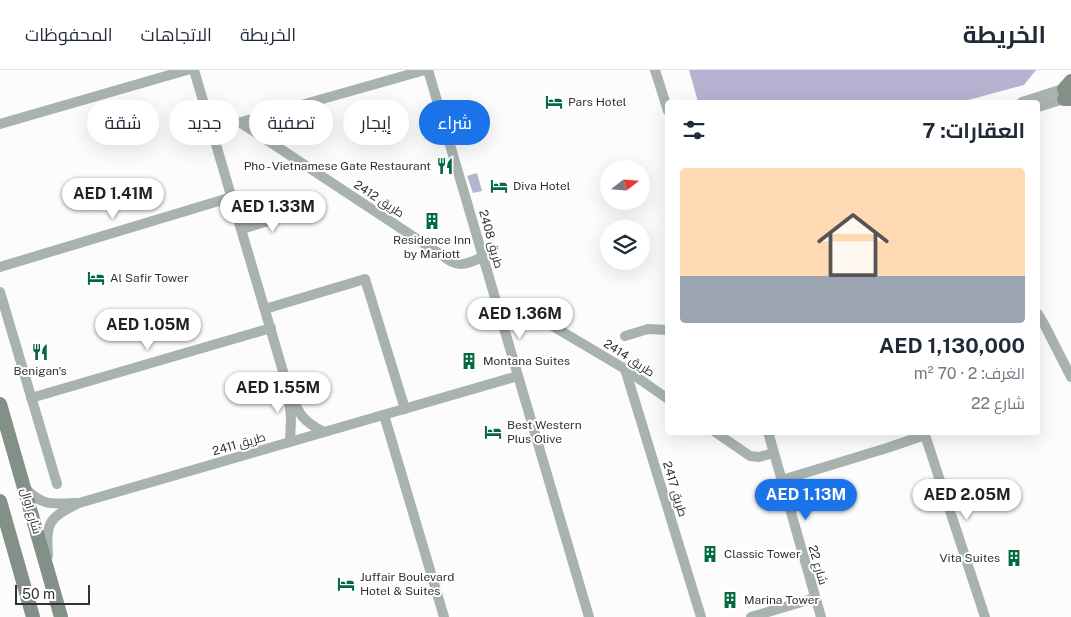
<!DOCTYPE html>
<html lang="ar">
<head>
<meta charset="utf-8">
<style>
	body { margin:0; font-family:"Public Sans",Cairo,sans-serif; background:#f6f6f7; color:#1f2937; direction:rtl; height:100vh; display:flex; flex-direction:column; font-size:19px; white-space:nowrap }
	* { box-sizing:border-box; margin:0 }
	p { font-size:16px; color:#747a83 }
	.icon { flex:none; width:28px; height:28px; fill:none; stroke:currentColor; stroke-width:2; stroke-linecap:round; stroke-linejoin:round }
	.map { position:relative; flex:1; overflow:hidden; direction:ltr }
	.details { position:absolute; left:665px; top:30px; width:375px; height:335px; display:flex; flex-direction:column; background:#fff; border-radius:5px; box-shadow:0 5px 20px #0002; direction:rtl }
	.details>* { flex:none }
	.top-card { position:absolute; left:15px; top:30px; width:475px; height:45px; direction:rtl; display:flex; gap:10px }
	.needle { width:32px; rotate:73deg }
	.buttons { position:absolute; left:600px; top:90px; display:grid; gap:10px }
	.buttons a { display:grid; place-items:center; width:50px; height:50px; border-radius:50%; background:#fff; box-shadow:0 5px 20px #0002; font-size:25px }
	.scale { position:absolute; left:15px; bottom:12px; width:75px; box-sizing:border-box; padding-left:5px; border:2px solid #313039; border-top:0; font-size:14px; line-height:18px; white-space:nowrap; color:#313039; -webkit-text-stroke:4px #fff; paint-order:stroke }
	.price { position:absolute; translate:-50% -42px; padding:0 11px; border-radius:18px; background:#fff; color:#222; font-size:16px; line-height:32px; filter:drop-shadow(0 1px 2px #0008) }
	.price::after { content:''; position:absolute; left:50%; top:30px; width:15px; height:11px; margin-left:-8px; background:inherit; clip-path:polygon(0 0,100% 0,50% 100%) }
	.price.selected { background:#1a73e8; color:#fff }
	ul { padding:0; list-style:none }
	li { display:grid; align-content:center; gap:10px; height:265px; padding:0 15px }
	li+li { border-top:1px solid #e0e1e3 }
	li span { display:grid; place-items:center; height:155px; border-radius:5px; color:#555 }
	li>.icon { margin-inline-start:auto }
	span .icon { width:90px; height:90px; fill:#fffc; stroke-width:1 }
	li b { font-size:21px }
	h2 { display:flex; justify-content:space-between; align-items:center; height:60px; padding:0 15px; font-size:21px }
	.pill { padding:0 18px; border-radius:22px; background:#fff; box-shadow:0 5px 20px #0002; font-size:18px; line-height:45px }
	.pill.selected { background:#1a73e8; color:#fff }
	header { display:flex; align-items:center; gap:30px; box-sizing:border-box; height:70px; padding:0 25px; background:#fff; border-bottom:1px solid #e0e1e3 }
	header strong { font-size:24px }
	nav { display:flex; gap:28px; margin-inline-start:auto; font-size:18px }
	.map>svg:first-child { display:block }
	.water { fill:#b5b3d1 }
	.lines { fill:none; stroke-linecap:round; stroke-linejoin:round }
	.street { stroke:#a9b3ad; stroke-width:10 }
	.secondary { stroke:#829087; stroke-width:14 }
	.labels { text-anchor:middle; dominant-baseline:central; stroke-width:4; stroke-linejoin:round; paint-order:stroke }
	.poi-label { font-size:12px; fill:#313039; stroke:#fff; text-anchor:start }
	.street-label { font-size:12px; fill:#313039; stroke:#fff }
</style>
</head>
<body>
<header>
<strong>الخريطة</strong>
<nav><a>الخريطة</a><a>الاتجاهات</a><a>المحفوظات</a></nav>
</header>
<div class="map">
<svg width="1071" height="547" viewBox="0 0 1071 547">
	<rect width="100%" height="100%" fill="#fcfcfc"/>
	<!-- water -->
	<g class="water">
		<polygon points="689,0 1036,0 1024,15 961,32 698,32"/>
		<polygon points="477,103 482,121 473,123 467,106"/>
	</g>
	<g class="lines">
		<!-- street -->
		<g class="street">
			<path d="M194 0 287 315C298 340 298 349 324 362"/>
			<polyline points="428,0 589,547"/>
			<polyline points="655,0 668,41"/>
			<polyline points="1022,32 1069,17"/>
			<polyline points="1038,37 1070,27"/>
			<path d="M241 53 452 192C464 197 472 191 483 187"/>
			<polyline points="0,54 187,0"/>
			<polyline points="213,60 425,0"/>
			<polyline points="242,159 298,142"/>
			<polyline points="0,197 232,127"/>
			<polyline points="0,222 57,414"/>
			<polyline points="265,239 365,209 405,339"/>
			<polyline points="524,239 625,299 668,329"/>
			<polyline points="1038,244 1045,256 1071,307"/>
			<polyline points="625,266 648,259 668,260"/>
			<polyline points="625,299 701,547"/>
			<polyline points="31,328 271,258"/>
			<polyline points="289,329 291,348 290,372"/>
			<polyline points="384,345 444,547"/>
			<polyline points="715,362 750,386 759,387 774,383"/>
			<polyline points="768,362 821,547"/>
			<polyline points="924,362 985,547"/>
			<polyline points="782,410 887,378 925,365"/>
			<path d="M25 418C42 436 52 434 75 433"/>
			<path d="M48 486C46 452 48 448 79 433L518 306"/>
			<polyline points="751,547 815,528"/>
		</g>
		<!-- secondary -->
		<g class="secondary">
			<polyline points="1064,19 1071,11"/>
			<polyline points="1064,29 1071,29"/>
			<polyline points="0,334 61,547"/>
			<polyline points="0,431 33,547"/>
		</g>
	</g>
	<!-- icons -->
	<defs>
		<g id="hotel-bare" transform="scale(1.35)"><path d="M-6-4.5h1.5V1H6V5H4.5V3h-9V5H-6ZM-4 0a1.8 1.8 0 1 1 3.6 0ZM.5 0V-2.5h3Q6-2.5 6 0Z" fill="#03693f" stroke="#fff" stroke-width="2.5" paint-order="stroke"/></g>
		<g id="restaurant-bare" transform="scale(1.35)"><path d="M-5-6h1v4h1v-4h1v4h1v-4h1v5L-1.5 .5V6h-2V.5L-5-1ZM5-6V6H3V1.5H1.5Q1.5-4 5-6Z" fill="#03693f" stroke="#fff" stroke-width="2.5" paint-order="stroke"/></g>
		<g id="building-bare" transform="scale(1.35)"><path d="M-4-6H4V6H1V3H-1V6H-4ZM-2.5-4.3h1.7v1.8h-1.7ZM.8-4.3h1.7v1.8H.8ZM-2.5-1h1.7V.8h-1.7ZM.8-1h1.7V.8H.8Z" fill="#03693f" stroke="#fff" stroke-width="2.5" paint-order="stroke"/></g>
	</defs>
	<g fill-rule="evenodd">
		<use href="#hotel-bare" x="554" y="32"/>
		<use href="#restaurant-bare" x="445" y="96"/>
		<use href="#hotel-bare" x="499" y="116"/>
		<use href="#building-bare" x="432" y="151"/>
		<use href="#hotel-bare" x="96" y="208"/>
		<use href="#restaurant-bare" x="40" y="282"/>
		<use href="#building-bare" x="469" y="291"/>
		<use href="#hotel-bare" x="493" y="362"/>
		<use href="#building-bare" x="710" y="484"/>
		<use href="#building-bare" x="1014" y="488"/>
		<use href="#hotel-bare" x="346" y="514"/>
		<use href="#building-bare" x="730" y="530"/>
	</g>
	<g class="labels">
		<!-- poi labels -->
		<g class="poi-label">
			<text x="568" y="32">Pars Hotel</text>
			<text x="431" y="96" text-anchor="end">Pho - Vietnamese Gate Restaurant</text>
			<text x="513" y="116">Diva Hotel</text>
			<text x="432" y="170" text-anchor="middle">Residence Inn<tspan x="432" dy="14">by Mariott</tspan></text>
			<text x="110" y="208">Al Safir Tower</text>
			<text x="483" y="291">Montana Suites</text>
			<text x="40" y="301" text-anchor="middle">Benigan's</text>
			<text x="507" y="355">Best Western<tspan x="507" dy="14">Plus Olive</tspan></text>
			<text x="724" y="484">Classic Tower</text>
			<text x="1000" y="488" text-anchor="end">Vita Suites</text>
			<text x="360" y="507">Juffair Boulevard<tspan x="360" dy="14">Hotel &amp; Suites</tspan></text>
			<text x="744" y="530">Marina Tower</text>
		</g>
		<!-- street labels -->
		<g class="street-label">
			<text transform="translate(379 129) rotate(33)">طريق 2412</text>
			<text transform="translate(491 169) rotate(74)">طريق 2408</text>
			<text transform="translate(629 288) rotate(33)">طريق 2414</text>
			<text transform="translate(239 374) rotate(-16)">طريق 2411</text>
			<text transform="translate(675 419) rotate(73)">طريق 2417</text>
			<text transform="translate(31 441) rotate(74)">شارع اوال</text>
			<text transform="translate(818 495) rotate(74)">شارع 22</text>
		</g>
	</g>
</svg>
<div class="buttons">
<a><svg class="needle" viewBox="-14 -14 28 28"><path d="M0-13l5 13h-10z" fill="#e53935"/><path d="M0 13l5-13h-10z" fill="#747a83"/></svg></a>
<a><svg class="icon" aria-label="layers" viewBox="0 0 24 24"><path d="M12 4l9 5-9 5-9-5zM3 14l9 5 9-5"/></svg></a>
</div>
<div class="scale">50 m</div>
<b class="price" style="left:113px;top:150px">AED 1.41M</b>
<b class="price" style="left:273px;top:163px">AED 1.33M</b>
<b class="price" style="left:520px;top:270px">AED 1.36M</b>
<b class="price" style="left:148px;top:281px">AED 1.05M</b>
<b class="price" style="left:278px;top:344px">AED 1.55M</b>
<b class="price selected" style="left:806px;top:451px">AED 1.13M</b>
<b class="price" style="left:967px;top:451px">AED 2.05M</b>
<div class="top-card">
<a class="pill selected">شراء</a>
<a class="pill">إيجار</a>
<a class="pill">تصفية</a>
<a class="pill">جديد</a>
<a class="pill">شقة</a>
</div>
<section class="details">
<h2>العقارات: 7<svg class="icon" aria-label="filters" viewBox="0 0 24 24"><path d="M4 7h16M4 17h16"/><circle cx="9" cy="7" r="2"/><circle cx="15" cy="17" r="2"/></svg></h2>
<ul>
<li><span style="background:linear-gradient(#ffd9b3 70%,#9aa5b1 0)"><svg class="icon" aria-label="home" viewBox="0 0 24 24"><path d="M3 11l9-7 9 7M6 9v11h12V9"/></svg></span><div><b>AED 1,130,000</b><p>الغرف: 2 · 70 m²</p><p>شارع 22</p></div></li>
</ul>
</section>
</div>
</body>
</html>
